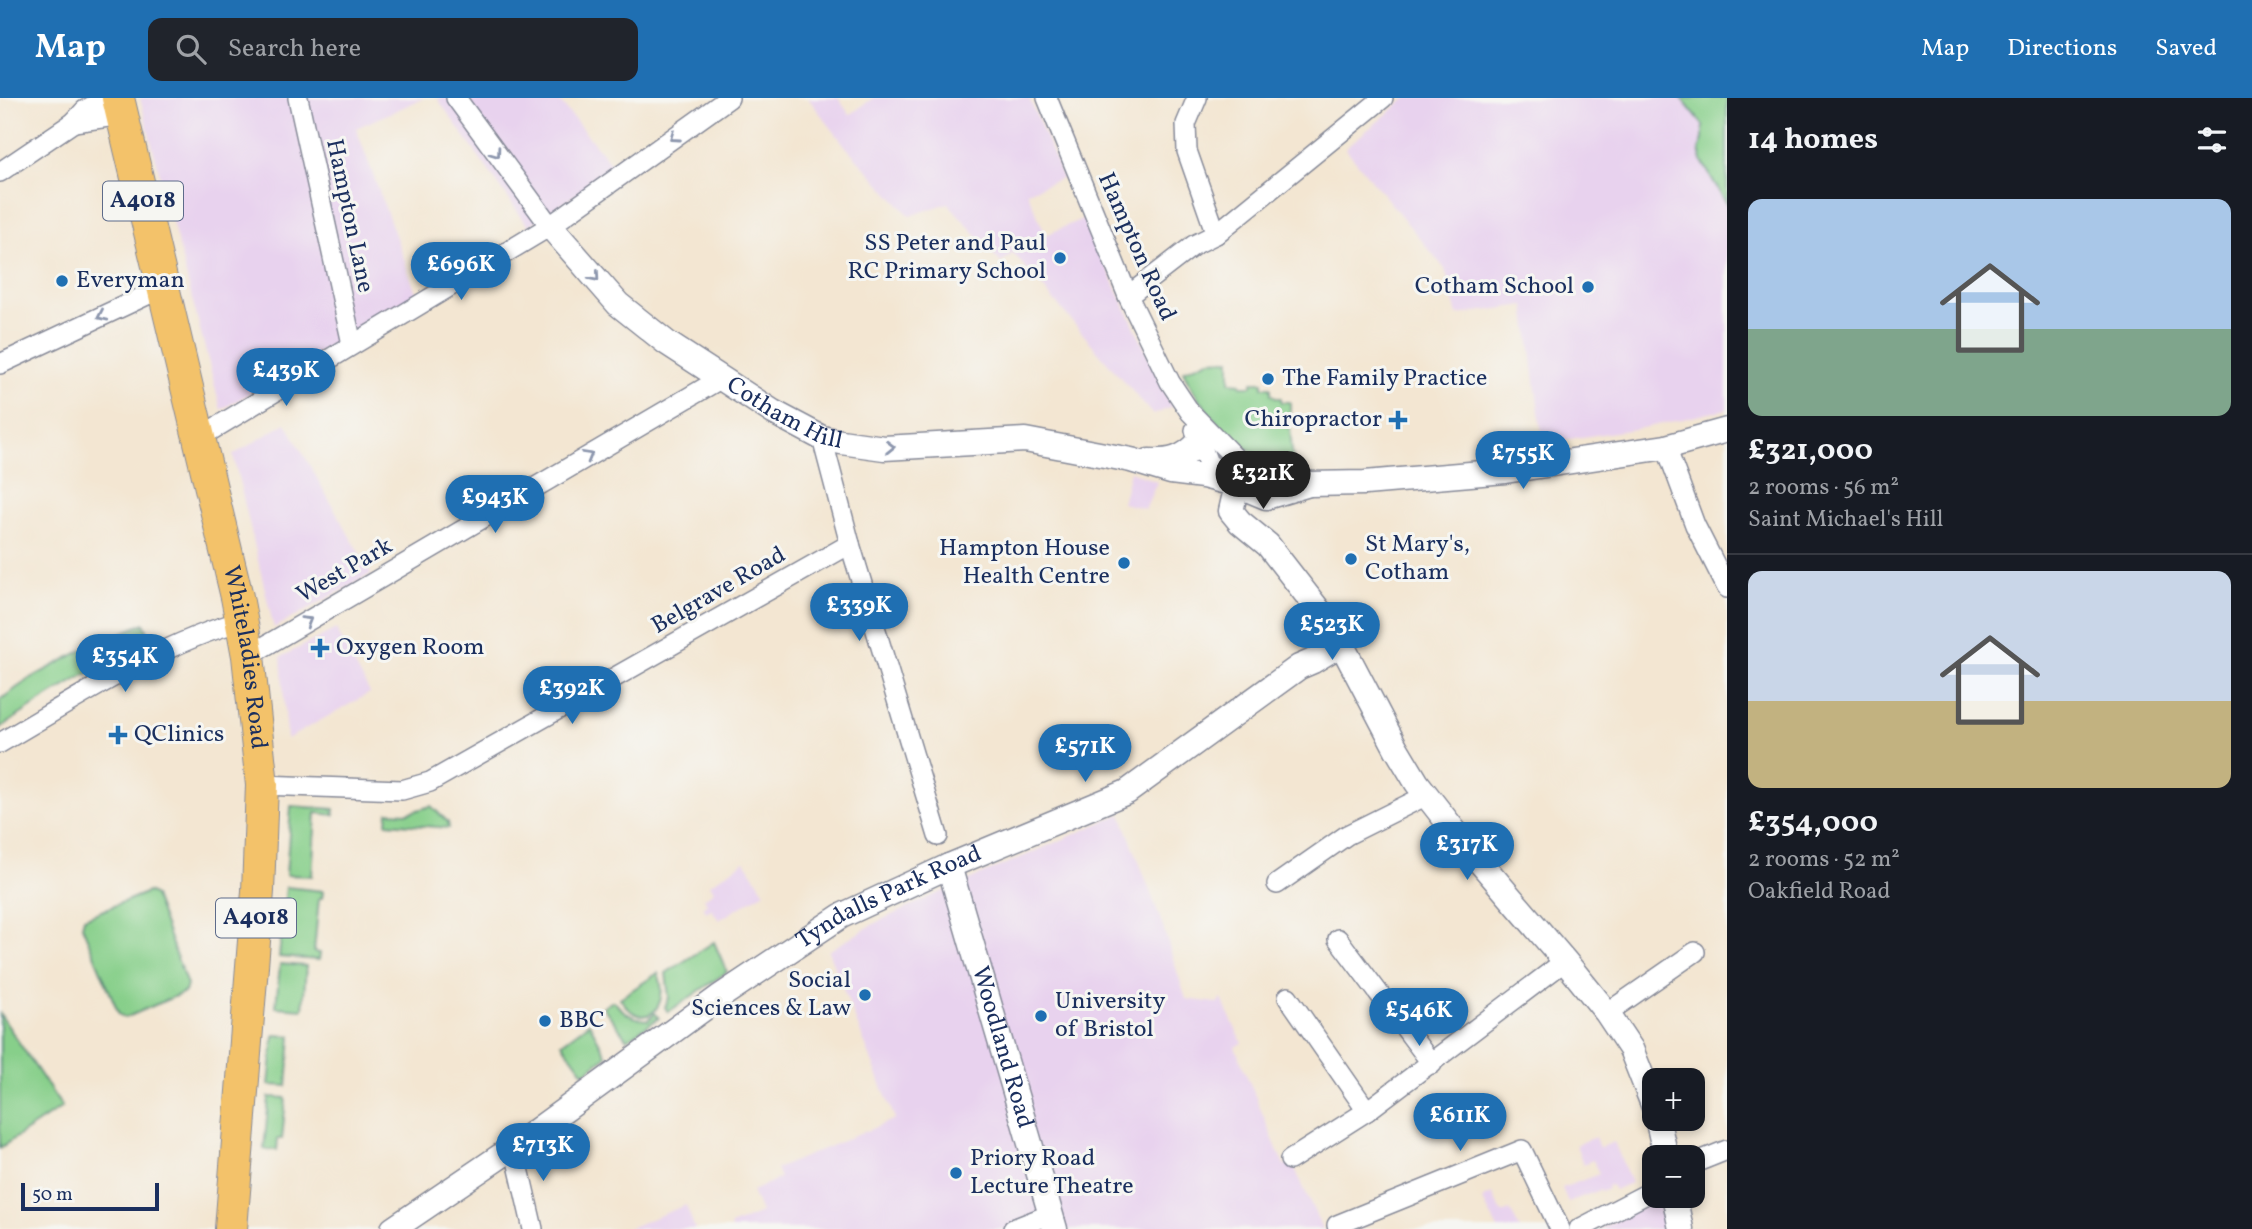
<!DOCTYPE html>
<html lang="en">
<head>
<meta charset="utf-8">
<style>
	body { margin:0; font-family:Vollkorn,serif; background:#20242c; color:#f1f3f6; height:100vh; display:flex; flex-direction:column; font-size:26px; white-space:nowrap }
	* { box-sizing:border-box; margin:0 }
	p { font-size:23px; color:#9ea1a6 }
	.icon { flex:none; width:38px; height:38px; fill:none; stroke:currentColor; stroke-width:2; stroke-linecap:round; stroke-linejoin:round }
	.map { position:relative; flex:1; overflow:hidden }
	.sheet { display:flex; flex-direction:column; background:#171b24; width:525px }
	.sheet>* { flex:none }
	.fabs { position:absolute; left:1642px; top:970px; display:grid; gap:14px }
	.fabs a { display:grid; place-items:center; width:63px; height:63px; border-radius:14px; background:#171b24; box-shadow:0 4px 10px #0003; font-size:35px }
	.scale { position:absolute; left:21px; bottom:18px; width:138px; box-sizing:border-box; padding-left:7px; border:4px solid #1b2f5e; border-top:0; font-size:19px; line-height:24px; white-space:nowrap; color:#1b2f5e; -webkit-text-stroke:5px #f6f6f2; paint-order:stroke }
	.price { position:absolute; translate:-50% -60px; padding:0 16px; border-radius:24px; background:#1f6fb2; color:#fff; font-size:23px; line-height:46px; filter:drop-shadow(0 2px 4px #0008) }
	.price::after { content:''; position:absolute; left:50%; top:42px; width:21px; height:16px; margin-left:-10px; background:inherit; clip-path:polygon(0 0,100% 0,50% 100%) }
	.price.active { background:#222; color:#fff }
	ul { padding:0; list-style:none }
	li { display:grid; align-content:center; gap:14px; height:371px; padding:0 21px }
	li+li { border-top:2px solid #363941 }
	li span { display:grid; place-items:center; height:217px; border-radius:14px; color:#555 }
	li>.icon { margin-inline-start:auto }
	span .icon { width:126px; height:126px; fill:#fffc; stroke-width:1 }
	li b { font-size:30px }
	h2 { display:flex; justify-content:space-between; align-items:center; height:84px; padding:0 21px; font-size:30px }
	header { display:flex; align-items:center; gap:42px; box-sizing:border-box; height:98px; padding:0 35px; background:#1f6fb2; color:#fff }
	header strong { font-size:33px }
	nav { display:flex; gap:38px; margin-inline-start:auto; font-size:24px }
	.search { width:490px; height:63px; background:#20242c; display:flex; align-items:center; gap:18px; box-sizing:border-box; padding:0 24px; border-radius:14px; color:#9ea1a6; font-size:26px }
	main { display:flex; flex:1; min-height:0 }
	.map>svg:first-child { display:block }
	.built { fill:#e8d2ee }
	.green { fill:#87cf8a; stroke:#517f74; stroke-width:2 }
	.forest { fill:#6db276; stroke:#44706a; stroke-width:2 }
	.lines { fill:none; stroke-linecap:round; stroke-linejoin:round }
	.minor-casing { stroke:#878a98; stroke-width:22 }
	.tertiary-casing { stroke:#878a98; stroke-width:27 }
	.primary-casing { stroke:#878a98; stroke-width:34 }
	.minor { stroke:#fff; stroke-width:19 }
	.tertiary { stroke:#fff; stroke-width:24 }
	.primary { stroke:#f3c26a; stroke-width:32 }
	.oneway { stroke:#8d97ae }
	.poi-dot { fill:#1f6fb2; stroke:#f6f6f2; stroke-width:2.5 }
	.labels { text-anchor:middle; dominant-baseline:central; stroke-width:6; stroke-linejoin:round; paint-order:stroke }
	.shield { fill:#f6f6f2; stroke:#5d6b8a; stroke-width:2 }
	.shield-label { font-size:23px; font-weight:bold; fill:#1b2f5e }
	.street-label { font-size:24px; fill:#1b2f5e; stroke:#f6f6f2 }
	.poi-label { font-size:24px; fill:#1b2f5e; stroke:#f6f6f2; text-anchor:start }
</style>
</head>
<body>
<header>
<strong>Map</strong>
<div class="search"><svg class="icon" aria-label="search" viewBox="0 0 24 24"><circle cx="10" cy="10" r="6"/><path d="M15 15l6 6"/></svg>Search here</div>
<nav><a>Map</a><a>Directions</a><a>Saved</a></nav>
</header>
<main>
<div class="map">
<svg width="1727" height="1131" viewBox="0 0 1727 1131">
	<rect width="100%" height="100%" fill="#f6f6f2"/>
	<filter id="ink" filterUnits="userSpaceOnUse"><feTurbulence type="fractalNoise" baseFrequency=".0143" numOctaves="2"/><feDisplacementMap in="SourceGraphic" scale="14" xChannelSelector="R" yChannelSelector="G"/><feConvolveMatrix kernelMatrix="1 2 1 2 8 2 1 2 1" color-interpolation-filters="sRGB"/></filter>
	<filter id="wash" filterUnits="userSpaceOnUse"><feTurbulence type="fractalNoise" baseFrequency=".00686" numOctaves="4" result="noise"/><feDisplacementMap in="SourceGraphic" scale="28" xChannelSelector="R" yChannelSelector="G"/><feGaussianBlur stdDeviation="1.57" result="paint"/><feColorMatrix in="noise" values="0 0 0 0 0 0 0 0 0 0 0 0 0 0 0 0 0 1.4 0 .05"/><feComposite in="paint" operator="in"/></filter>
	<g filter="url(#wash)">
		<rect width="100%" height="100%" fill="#f3e6d2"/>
		<!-- built -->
		<g class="built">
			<polygon points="140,0 424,0 356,30 417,197 221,312"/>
			<polygon points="437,0 557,0 615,71 528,128"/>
			<polygon points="808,0 838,0 850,17 873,0 1029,0 1063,80 1027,94 1046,137 1084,120 1172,309 1153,317 1013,155 1001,165 948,105 910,118 847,50"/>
			<polygon points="1407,0 1727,0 1727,311 1648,329 1543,345 1525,207 1457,217 1445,171 1345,50"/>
			<polygon points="286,325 371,476 274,530 233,357"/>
			<polygon points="1130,373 1157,384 1145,411 1122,405"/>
			<polygon points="336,531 370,595 287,641 281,559"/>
			<polygon points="1121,716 1159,817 1186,901 1217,905 1222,901 1242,945 1235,949 1284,1068 1293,1066 1322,1131 731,1131 730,1128 761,1115 752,1093 780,1080 776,1071 895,1021 828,853 877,824 928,800"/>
			<polygon points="745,763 765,794 719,822 711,811 706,814 703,808 707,806 704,800 714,793 710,786"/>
			<polygon points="1595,1039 1599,1050 1614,1044 1631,1085 1614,1092 1611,1087 1607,1088 1608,1091 1601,1094 1600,1092 1568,1104 1562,1090 1599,1076 1593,1062 1583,1066 1576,1047"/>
			<polygon points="1492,1096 1502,1115 1510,1112 1520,1131 1498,1131 1482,1101"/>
			<polygon points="1656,1102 1666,1131 1599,1131"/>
			<polygon points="686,1107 695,1131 626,1131"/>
		</g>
		<!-- green -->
		<g class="green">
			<polygon points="1681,0 1727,0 1727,107 1702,63 1699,52 1703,41 1703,27"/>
			<path d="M1230 261V284L1241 285V288H1252V284H1263V289H1271V296L1277 300H1281V304H1290V320H1286V329L1290 330 1293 365C1283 363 1270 362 1260 358 1227 342 1198 305 1183 273L1209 262Z"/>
			<polygon points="84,551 94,571 41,603 0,630 0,602 29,581"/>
			<polygon points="291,708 334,711 334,717 316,715 312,778 286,777"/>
			<polygon points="431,708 448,724 449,730 387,725 388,714 408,715"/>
			<polygon points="286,789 323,793 322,800 319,800 314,854 320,855 319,862 279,859"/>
			<polygon points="148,794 154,798 187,887 185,894 125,920 119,916 82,828 84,820"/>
			<polygon points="714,844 727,874 668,914 665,909 669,900 666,875"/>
			<polygon points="280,866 306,868 303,911 276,909"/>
			<path d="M658 875C672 910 642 937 620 900Z"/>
			<path d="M613 903C624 914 631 921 648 922L655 915 659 920 627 941 603 909Z"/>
			<polygon points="0,916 62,1009 0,1050"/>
			<polygon points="589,925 607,958 584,975 562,945"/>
			<polygon points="274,937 291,938 287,988 269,987"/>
			<polygon points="269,999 286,1000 282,1041 278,1041 277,1052 264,1051"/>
		</g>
		<!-- forest -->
		<polygon class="forest" points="144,525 151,541 94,571 84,551"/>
	</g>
	<g filter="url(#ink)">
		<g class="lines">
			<!-- minor casing -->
			<g class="minor-casing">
				<g id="minor">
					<polyline points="298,0 352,246"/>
					<polyline points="456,0 550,128"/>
					<polyline points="1047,0 1128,198 1170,284 1190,314 1234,359 1237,387"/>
					<polyline points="1197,0 1186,26 1187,53 1216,136"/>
					<polyline points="74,24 122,17"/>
					<polyline points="0,74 74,24 85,12 107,0"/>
					<polyline points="1128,198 1194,147 1216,136 1383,0"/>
					<polyline points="0,266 164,189"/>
					<polyline points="1195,332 1208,365 1231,382"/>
					<polyline points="200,339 550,128 729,0"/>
					<polyline points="822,340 850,446 938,738"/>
					<polyline points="1666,349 1695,427 1727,490"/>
					<polyline points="248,558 720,281"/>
					<path d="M0 645C73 603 160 545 242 523"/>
					<polyline points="262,687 402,692 430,684 850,446"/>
					<polyline points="1277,786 1347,737 1427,697"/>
					<polyline points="1338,841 1432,966"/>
					<polyline points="1288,899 1367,1013"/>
					<polyline points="1607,915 1695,854"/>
					<polyline points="514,1049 533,1131"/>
					<polyline points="1290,1062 1367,1013 1565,863"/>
					<polyline points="1692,1066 1727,1052"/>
					<polyline points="1013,1131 1051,1116"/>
					<polyline points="1338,1131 1337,1127 1522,1052 1560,1131"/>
					<polyline points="1579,1131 1654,1092"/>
				</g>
			</g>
			<!-- tertiary casing -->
			<g class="tertiary-casing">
				<g id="tertiary">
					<path id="s1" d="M550 128 618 206 667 245 773 314 822 340 841 344 884 350 1025 342 1131 362 1171 374 1203 378 1237 387 1266 399 1309 386 1365 385 1505 373 1666 349 1727 332"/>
					<path d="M1149 363C1169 364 1184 361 1198 345"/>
					<polyline points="1237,387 1231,413 1240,424 1268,447 1334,532 1396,650 1417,685 1467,749 1565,863 1607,915 1631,951 1654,1009"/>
					<path d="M1237 387C1269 371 1276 372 1309 386"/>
					<path id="s2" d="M949 768 1055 1131"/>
					<polyline points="1657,1020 1666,1059"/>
					<polyline points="1674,1097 1681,1131"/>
					<path id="s3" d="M393 1131 514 1049 721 898 841 818 949 768 1127 694 1299 569 1313 563 1341 546"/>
				</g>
			</g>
			<!-- primary casing -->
			<g class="primary-casing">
				<g id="primary">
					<path id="s4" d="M118 0 237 499 248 558 262 687 258 793 231 1131"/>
				</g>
			</g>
			<!-- minor -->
			<use href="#minor" class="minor"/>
			<!-- tertiary -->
			<use href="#tertiary" class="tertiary"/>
			<!-- primary -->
			<use href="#primary" class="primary"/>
		</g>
		<!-- one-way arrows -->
		<defs><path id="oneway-chevron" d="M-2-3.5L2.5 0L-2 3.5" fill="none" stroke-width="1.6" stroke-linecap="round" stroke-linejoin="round" transform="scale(1.75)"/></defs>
		<g class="oneway">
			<use href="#oneway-chevron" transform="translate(674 39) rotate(145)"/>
			<use href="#oneway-chevron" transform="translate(496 55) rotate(54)"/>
			<use href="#oneway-chevron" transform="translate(595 179) rotate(49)"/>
			<use href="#oneway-chevron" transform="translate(102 218) rotate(155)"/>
			<use href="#oneway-chevron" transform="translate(890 349) rotate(-1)"/>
			<use href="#oneway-chevron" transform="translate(588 358) rotate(-30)"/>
			<use href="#oneway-chevron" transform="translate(307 523) rotate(-31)"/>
		</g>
	</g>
	<!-- markers -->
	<g class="poi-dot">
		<circle cx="1060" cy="160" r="7"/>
		<circle cx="62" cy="183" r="7"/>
		<circle cx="1588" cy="189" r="7"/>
		<circle cx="1268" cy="281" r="7"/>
		<path d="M1394.5 311.5h7v7h7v7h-7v7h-7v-7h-7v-7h7z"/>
		<circle cx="1351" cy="461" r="7"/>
		<circle cx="1124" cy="465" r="7"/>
		<path d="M316.5 539.5h7v7h7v7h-7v7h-7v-7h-7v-7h7z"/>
		<path d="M114.5 626.5h7v7h7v7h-7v7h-7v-7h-7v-7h7z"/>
		<circle cx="865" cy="897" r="7"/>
		<circle cx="1041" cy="918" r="7"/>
		<circle cx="545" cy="923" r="7"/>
		<circle cx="956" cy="1075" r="7"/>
	</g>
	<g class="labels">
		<!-- shield labels -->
		<g class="shield">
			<rect x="103" y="83.5" width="80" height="39" rx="5"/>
			<rect x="216" y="800.5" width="80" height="39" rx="5"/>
		</g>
		<g class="shield-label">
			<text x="143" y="103">A4018</text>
			<text x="256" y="820">A4018</text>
		</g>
		<!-- street labels -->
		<g class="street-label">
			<text transform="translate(349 118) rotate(78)">Hampton Lane</text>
			<text transform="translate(1136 149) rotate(66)">Hampton Road</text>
			<text stroke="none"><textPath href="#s1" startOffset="304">Cotham Hill</textPath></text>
			<text transform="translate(345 473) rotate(-30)">West Park</text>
			<text transform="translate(719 493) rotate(-30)">Belgrave Road</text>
			<text stroke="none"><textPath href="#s4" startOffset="574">Whiteladies Road</textPath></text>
			<text stroke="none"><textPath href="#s3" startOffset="598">Tyndalls Park Road</textPath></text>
			<text stroke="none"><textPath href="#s2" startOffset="189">Woodland Road</textPath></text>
		</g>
		<!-- poi labels -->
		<g class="poi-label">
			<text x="1046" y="146" text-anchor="end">SS Peter and Paul<tspan x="1046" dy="28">RC Primary School</tspan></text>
			<text x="76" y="183">Everyman</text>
			<text x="1574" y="189" text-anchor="end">Cotham School</text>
			<text x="1282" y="281">The Family Practice</text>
			<text x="1382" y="322" text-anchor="end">Chiropractor</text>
			<text x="1365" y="447">St Mary's,<tspan x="1365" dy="28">Cotham</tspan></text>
			<text x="1110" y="451" text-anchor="end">Hampton House<tspan x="1110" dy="28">Health Centre</tspan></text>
			<text x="336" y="550">Oxygen Room</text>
			<text x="134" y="637">QClinics</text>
			<text x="851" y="883" text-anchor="end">Social<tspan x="851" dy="28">Sciences &amp; Law</tspan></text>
			<text x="1055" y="904">University<tspan x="1055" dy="28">of Bristol</tspan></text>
			<text x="559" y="923">BBC</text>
			<text x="970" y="1061">Priory Road<tspan x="970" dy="28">Lecture Theatre</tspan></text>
		</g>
	</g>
</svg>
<div class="fabs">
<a>+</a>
<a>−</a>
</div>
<div class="scale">50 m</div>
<b class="price" style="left:461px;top:204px">£696K</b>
<b class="price" style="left:286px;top:310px">£439K</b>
<b class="price" style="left:1523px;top:393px">£755K</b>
<b class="price active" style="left:1263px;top:413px">£321K</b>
<b class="price" style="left:495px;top:437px">£943K</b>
<b class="price" style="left:859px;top:545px">£339K</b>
<b class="price" style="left:1332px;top:564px">£523K</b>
<b class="price" style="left:125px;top:596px">£354K</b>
<b class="price" style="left:572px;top:628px">£392K</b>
<b class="price" style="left:1085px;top:686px">£571K</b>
<b class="price" style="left:1467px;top:784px">£317K</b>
<b class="price" style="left:1419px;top:950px">£546K</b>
<b class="price" style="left:1460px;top:1055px">£611K</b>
<b class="price" style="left:543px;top:1085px">£713K</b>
</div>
<section class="sheet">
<h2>14 homes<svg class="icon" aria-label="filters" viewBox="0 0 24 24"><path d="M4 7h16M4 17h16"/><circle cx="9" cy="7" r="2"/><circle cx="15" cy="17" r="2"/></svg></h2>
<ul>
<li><span style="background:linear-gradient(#a9c7e8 60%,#7fa58c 0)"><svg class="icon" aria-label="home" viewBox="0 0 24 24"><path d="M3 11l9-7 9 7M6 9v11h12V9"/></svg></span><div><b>£321,000</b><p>2 rooms · 56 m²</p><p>Saint Michael's Hill</p></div></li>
<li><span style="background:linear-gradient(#c9d6e8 60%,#c2b280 0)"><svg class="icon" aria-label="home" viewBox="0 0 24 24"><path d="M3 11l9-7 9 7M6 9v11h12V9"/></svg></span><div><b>£354,000</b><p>2 rooms · 52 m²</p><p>Oakfield Road</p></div></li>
</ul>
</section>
</main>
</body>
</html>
